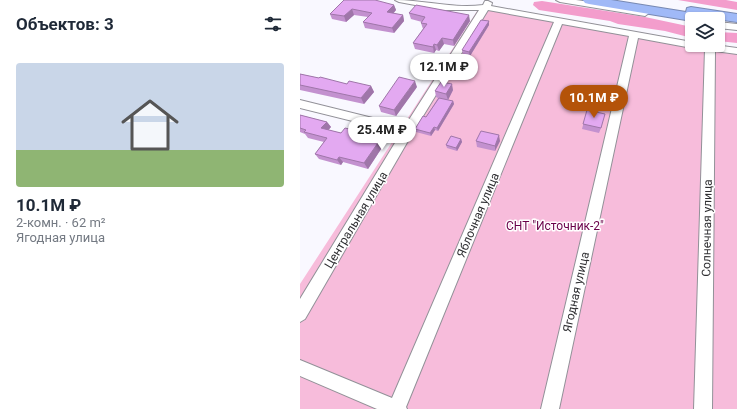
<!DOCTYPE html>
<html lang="ru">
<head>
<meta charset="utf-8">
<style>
	body { margin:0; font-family:Roboto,sans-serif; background:#f2f2f3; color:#1f2937; height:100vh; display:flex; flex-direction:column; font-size:15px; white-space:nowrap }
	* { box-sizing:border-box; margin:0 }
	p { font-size:13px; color:#747a83 }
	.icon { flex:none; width:22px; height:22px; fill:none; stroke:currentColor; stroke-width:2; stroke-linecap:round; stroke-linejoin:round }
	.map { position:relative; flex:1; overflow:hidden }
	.panel { display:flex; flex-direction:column; background:#fff; width:300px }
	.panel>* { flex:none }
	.tools { position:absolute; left:385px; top:12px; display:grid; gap:8px }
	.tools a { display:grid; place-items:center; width:40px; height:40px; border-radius:4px; background:#fff; box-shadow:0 1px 3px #0004; font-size:20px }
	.price { position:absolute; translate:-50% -34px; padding:0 9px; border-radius:14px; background:#fff; color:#222; font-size:13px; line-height:26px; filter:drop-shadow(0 1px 2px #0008) }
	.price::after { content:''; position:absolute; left:50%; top:24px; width:12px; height:9px; margin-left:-6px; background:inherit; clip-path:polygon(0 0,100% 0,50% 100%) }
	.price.selected { background:#b45309; color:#fff }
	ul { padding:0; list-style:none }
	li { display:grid; align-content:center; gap:8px; height:212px; padding:0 16px }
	li span { display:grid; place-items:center; height:124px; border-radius:4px; color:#555 }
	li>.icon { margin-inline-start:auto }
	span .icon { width:72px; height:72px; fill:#fffc; stroke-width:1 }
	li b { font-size:17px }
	h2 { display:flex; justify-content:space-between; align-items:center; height:48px; padding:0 16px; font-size:17px }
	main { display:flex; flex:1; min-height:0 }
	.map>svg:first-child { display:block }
	.green { fill:#f7bcdb }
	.forest { fill:#f39dcc }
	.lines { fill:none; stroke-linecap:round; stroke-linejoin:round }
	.minor-casing { stroke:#929198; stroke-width:2 }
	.highway-casing { stroke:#7889b2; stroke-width:2 }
	.minor { fill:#fff; fill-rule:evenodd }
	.highway { fill:#a0b9f7; fill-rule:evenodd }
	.wall { fill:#c391cf }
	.shaded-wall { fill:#9f76a9 }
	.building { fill:#e3a9f1; stroke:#9f76a9 }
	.labels { text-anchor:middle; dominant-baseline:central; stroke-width:3; stroke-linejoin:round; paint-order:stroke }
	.street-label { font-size:12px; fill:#2f2f32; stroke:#fff }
	.park-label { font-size:12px; fill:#690049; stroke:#fff }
</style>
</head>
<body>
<main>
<section class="panel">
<h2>Объектов: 3<svg class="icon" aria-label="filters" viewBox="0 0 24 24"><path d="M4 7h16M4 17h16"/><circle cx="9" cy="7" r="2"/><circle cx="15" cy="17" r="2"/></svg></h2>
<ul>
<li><span style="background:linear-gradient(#c9d6e8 70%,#8fb573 0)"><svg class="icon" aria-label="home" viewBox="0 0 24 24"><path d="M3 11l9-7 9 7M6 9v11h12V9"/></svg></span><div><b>10.1M ₽</b><p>2-комн. · 62 m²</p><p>Ягодная улица</p></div></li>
</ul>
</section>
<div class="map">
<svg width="437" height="409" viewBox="0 0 437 409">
	<rect width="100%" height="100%" fill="#f9f8ff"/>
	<!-- green -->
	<polygon class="green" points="181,5 392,45 437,48 437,409 0,409 0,284"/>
	<!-- forest -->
	<g class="forest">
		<polygon points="378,0 426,0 437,2 437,10"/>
		<polygon points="242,1 345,17 392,27 392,38 365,31 318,24 310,21 239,10 233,5 234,2"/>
		<polygon points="418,32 437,33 437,43 418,41"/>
	</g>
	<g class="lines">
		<!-- minor casing -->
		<g class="minor-casing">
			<g id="minor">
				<path d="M95 0C125 0 153 9 183 5L185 1H188L192 3 191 6 392 42V45H397L392 48 338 38 259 409H241L329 36 262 24 106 407 107 409H77L0 376V360L92 398 254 22 188 10 112 134 5 319 0 322V299L101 133 0 108V100L105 126 179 10H142L99 2Z"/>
				<polygon points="256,0 276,0 345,10 349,13 345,16 260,2"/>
				<polygon points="418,22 437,24 437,30 418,28"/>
				<polygon points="398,45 415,45 437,48 437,54 415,51 412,409 394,409 405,49 399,48"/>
			</g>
		</g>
		<!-- highway casing -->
		<g class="highway-casing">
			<polygon id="highway" points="283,0 311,0 386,12 387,8 391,7 437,14 437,22 409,18 410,19 392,19 392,21 289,4 285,3"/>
		</g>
		<!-- minor -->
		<use href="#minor" class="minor"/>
		<!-- highway -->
		<use href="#highway" class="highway"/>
	</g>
	<!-- wall -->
	<g class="wall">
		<polygon points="44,0 94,5 96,10 93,14 103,15 104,21 94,33 65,28 63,22 68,17 54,15 46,22 32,19 30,14"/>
		<polygon points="109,13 170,21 154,46 144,44 139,51 136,50 134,53 115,49 113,43 123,29 121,23 122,22 111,19"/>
		<polygon points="189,21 189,25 170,56 163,54 162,50"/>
		<polygon points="0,74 19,78 47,84 71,86 74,92 64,104 0,90"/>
		<polygon points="117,87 96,116 81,112 79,106"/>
		<polygon points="153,90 148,100 153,101 154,104 138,131 135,130 131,136 116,132 115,129 126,117 138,98 136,97 135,91"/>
		<polygon points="287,110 301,128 299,133 282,129"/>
		<polygon points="0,115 27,122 31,127 28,130 85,143 68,169 43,162 41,165 19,159 15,154 24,142 8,138 5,134 0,132"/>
		<polygon points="161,139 162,142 157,151 147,148 146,145"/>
		<polygon points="176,141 200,141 195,151 177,147"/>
	</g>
	<!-- shaded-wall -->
	<g class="shaded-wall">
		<polygon points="94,5 96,10 89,18 87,12"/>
		<polygon points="52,9 54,15 46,22 44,16"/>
		<polygon points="103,15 104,21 94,33 92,28"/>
		<polygon points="169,15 170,21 154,46 153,40"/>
		<polygon points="189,21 189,25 170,56 169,52"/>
		<polygon points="142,38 144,44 139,51 137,45"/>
		<polygon points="134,44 136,50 134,53 133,47"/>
		<polygon points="115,81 117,87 96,116 94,110"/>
		<polygon points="152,84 153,90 148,100 146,94"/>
		<polygon points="71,86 74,92 64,104 61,98"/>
		<polygon points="153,101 154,104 138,131 137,128"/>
		<polygon points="27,122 31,127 25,134 21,128"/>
		<polygon points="134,127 135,130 131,136 130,133"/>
		<polygon points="199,135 200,141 195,151 195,146"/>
		<polygon points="82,137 85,143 68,169 64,163"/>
		<polygon points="161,139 162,142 157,151 156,148"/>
		<polygon points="39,157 43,162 41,165 37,160"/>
	</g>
	<!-- building -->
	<g class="building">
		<polygon points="44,0 75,0 94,5 87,12 103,15 92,28 63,22 72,13 52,9 44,16 30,14"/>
		<polygon points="116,5 169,15 153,40 142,38 137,45 134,44 133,47 113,43 127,24 121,23 125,17 109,13"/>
		<polygon points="181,20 189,21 169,52 162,50"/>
		<polygon points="0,74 19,78 20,77 47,84 49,81 71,86 61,98 0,85"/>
		<polygon points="99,77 115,81 94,110 79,106"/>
		<polygon points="141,82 152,84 146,94 135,91"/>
		<polygon points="139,98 153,101 137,128 134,127 130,133 115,129 123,116 126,117"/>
		<polygon points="287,110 305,114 301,128 283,124"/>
		<polygon points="0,115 27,122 21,128 41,133 45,128 82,137 64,163 39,157 37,160 15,154 27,138 4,132 6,130 0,128"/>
		<polygon points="181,131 199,135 195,146 176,141"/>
		<polygon points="151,136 161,139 156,148 146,145"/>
	</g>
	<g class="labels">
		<!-- street labels -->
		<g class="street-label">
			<text transform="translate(178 215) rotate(-67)">Яблочная улица</text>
			<text transform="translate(56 220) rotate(-59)">Центральная улица</text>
			<text transform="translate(407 228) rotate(-89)">Солнечная улица</text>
			<text transform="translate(276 292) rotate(-77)">Ягодная улица</text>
		</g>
		<!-- park labels -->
		<g class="park-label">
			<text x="255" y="226">СНТ "Источник-2"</text>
		</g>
	</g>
</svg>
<div class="tools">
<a><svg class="icon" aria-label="layers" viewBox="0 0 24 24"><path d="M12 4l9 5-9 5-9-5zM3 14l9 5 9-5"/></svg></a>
</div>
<b class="price" style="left:144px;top:88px">12.1M ₽</b>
<b class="price selected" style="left:294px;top:119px">10.1M ₽</b>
<b class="price" style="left:82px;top:151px">25.4M ₽</b>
</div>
</main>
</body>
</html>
